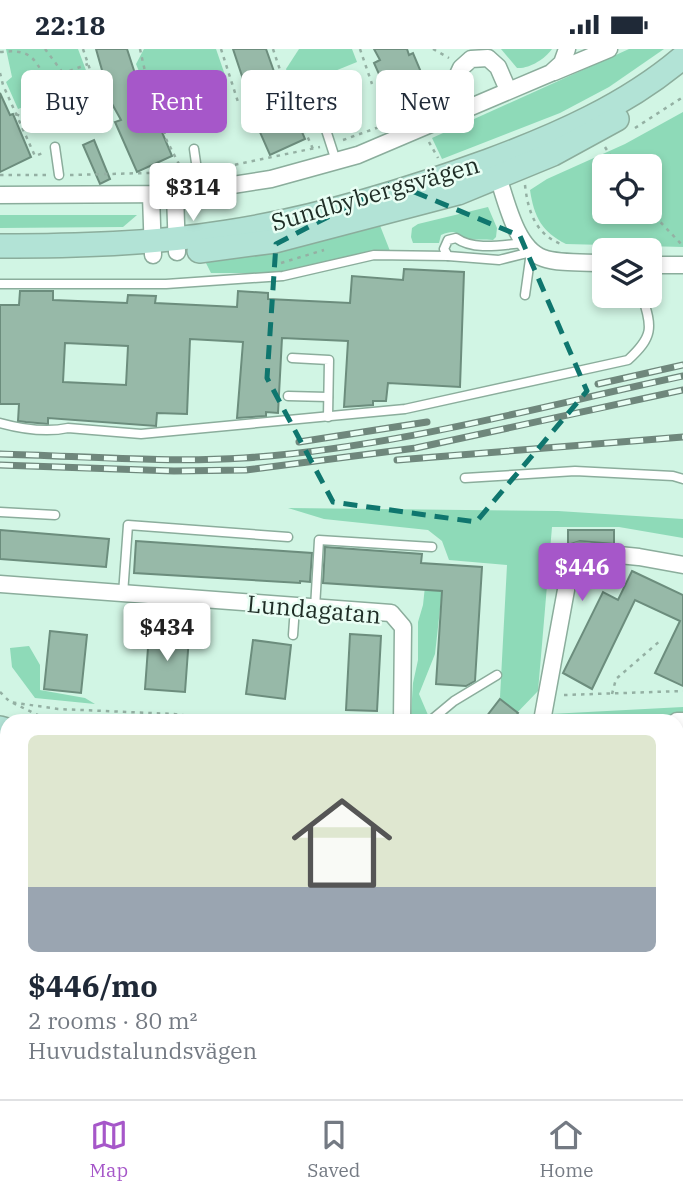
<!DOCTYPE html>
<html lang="en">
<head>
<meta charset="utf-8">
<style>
	body { margin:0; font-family:"IBM Plex Serif",serif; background:#f6f6f7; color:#1f2937; height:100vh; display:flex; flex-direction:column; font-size:26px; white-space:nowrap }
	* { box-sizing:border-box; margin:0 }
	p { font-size:23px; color:#747a83 }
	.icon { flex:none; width:38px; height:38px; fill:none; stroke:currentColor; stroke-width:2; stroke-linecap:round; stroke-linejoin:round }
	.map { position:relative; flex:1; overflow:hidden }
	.details { position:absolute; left:0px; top:665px; width:684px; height:385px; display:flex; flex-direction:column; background:#fff; border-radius:21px 21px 0 0; box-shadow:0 4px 10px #0003 }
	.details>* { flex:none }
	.top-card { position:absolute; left:21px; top:21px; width:642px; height:63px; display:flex; gap:14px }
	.buttons { position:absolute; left:592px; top:105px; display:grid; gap:14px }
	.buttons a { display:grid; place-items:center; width:70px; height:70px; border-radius:10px; background:#fff; box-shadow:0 4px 10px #0003; font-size:35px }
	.price { position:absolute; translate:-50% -60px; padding:0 16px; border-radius:7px; background:#fff; color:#222; font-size:23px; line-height:46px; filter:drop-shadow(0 2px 4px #0008) }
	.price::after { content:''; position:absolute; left:50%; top:42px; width:21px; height:16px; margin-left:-10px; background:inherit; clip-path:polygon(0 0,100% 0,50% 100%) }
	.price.selected { background:#a657c9; color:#fff }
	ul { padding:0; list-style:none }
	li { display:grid; align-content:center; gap:14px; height:371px; padding:0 28px }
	li span { display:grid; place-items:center; height:217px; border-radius:10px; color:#555 }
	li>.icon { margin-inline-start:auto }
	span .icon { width:126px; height:126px; fill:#fffc; stroke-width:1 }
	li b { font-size:30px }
	.chip { padding:0 24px; border-radius:10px; background:#fff; box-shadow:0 4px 10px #0003; font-size:24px; line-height:63px }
	.chip.selected { background:#a657c9; color:#fff }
	.status { display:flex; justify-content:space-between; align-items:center; height:49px; padding:0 35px; background:#fff; direction:ltr }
	.status svg { height:19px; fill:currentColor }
	.tabs { display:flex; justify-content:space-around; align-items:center; height:98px; border-top:2px solid #e0e1e3; background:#fff; font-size:19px; color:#747a83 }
	.tabs a { display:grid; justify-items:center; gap:4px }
	.tabs .selected { color:#a657c9 }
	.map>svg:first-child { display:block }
	.green { fill:#8edab8; fill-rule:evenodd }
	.building { fill:#97b9a8; stroke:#6c8d7d; stroke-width:2; fill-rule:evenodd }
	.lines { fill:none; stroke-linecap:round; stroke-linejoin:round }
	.lane-casing { stroke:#8bad9c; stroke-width:11 }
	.street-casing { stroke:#8bad9c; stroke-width:19 }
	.secondary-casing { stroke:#8bad9c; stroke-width:26 }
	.path { stroke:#94b0a3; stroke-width:2.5; stroke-dasharray:3.5 5; stroke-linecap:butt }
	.lane { stroke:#fff; stroke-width:8 }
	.street { stroke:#fff; stroke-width:16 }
	.secondary { stroke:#b2e3d6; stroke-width:23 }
	.rail-casing { stroke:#6f877c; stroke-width:7 }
	.rail { stroke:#e9fef4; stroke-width:4.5; stroke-dasharray:13; stroke-linecap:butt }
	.marked { fill:none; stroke:#0f766e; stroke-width:5; stroke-dasharray:14 9; stroke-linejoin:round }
	.labels { text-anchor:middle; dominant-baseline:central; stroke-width:5; stroke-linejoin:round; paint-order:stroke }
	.street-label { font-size:24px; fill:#1e2c25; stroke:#e9fef4 }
</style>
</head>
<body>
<div class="status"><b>22:18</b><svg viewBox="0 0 49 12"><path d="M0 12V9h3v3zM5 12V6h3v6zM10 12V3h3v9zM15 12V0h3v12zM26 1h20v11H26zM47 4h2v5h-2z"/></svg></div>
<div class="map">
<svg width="683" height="1050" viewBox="0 0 683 1050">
	<rect width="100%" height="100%" fill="#d1f5e4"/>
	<!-- green -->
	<g class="green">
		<polygon points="6,0 78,0 90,32 18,60 6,33 12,28"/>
		<polygon points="144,0 216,0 227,32 155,62 136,15"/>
		<polygon points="299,0 352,0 357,13 293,39 286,20"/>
		<path d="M501 0H552C545 10 529 20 517 19Z"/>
		<polygon points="629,0 664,0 609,38 560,64 442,110 432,89"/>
		<path d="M683 63V198L566 195C542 183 534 168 530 141L547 130 625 95ZM649 117V163H604V117Z"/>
		<path d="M488 158 497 179 496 188 493 191C485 190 476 191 469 190 455 186 458 179 441 186L439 194H413L411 188 412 179 418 175Z"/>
		<polygon points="0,166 137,166 123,178 0,179"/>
		<polygon points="379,174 390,202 375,202 281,224 211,224 205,212 271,205"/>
		<polygon points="288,459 558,462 683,470 683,489 619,478 552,478 538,642 513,668 507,666 500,648 507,516 449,511 442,492 428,481 324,470"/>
		<polygon points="426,528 443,533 435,605 419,645 428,666 453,672 474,672 416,672 411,666 413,634 418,611 418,573 423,556"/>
		<polygon points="29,597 40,616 40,641 85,649 95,655 35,649 12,618 10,599"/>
		<polygon points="683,658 683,667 551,672 550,665"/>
		<polygon points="677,681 683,681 683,852 677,851"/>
	</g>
	<!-- building -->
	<g class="building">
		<polygon points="96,0 127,0 141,43 150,65 154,64 172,107 137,123 115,73 121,71 111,53"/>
		<polygon points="233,0 266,0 283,48 287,47 305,90 270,106 248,56 254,54 245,36"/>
		<polygon points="374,0 407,0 409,6 413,4 431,47 396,63 374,14 380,11"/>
		<polygon points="0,44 10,66 13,65 31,108 0,123"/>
		<polygon points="94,91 110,130 100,135 83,96"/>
		<path d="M404 220 464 223 460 338 388 334 386 352H373V356L344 358 348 292 282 289 278 364 266 363V367L237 369 243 293 190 290 187 365 157 364 156 377 48 369V375L26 373 18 372 19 355H0V256H19L20 242H53V251L127 254 128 246 156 247 155 254 237 258 238 242 268 244V250L350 254 352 227 403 231ZM65 294 128 297 126 336 63 333Z"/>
		<polygon points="0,481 109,490 106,518 0,510"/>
		<polygon points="568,481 614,481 614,495 580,492 568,496"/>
		<polygon points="136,492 312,504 310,533 300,532 300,534 134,524"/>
		<polygon points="325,498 422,505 421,514 482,518 475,632 466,637 436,635 442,542 323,534"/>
		<polygon points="632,522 683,546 683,637 655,624 680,572 635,551 592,640 563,624 603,543 618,551"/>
		<polygon points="50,582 87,586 81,644 44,640"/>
		<polygon points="149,585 189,588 185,643 145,640"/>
		<polygon points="350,585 381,587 377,662 346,661"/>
		<polygon points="253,591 291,596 285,650 246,645"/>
		<polygon points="500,650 518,664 512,672 483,672"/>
	</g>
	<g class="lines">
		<!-- lane casing -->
		<g class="lane-casing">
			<g id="lane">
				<polyline points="326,81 336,112"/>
				<polyline points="55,98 59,126"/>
				<polyline points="194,100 200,142"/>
				<path d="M523 194C502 196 474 202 456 189L448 191 444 200 448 207 499 211 531 203 525 246"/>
				<polyline points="0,235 166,235 283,227 374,206 448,207"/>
				<polyline points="292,309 329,311 328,368"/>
				<polyline points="288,347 328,348"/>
				<path d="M0 374C22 380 45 384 68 379L141 385 405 360 628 311C653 288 653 279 642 247"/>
				<polyline points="465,429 575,422 673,427 683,430"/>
				<polyline points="0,463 55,466"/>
				<polyline points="123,545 128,476 288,488"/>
				<polyline points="315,559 319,491 432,498"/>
				<polyline points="293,586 295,558"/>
				<polyline points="430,672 454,652 497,626"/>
			</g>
		</g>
		<!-- street casing -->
		<g class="street-casing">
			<g id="street">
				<polyline points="554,23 609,0"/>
				<polyline points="436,73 461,19 471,10 488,9 498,18 508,41"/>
				<path d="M495 119C505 145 514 199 543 209 559 215 586 213 604 214"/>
				<polyline points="175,145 177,203"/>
				<polyline points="0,146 175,145 271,130 358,106 551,24 562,14 567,0"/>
				<polyline points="151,146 153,206"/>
				<polyline points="649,216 683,216"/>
				<polyline points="0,535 391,564 403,578 402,672"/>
				<polyline points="542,672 568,530 579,502 639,508 683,516"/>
				<polyline points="677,672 683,672"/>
				<polyline points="677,862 683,863"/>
				<polyline points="0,929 7,944"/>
				<polyline points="51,1043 54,1050"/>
				<polyline points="640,1043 645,1050"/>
				<polyline points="122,1050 140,1043"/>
				<polyline points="487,1050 489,1043"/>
			</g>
		</g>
		<!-- secondary casing -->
		<g class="secondary-casing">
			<g id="secondary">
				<path d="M0 197C76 197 152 195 227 183 314 170 405 142 488 112 556 87 627 56 683 8"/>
				<polyline points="199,202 275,192 458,144 553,105 617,70"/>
				<polyline points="0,679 7,681"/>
				<polyline points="282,1043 285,1050"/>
			</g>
		</g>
		<!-- path -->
		<g class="path">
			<polyline points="45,0 63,24"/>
			<polyline points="83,0 101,53"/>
			<polyline points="140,0 148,36 168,82 184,74"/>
			<polyline points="221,0 238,53"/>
			<polyline points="273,0 286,39 300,55 318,58"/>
			<polyline points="360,0 372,35"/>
			<polyline points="433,0 449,9"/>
			<path d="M0 3C29 0 34 7 46 31L88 15"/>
			<polyline points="0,24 3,36 35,107 43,104"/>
			<polyline points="287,42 313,100"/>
			<polyline points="16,65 24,69 35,80"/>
			<polyline points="160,65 166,90 183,123"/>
			<polyline points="635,79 683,48"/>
			<polyline points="343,91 382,77"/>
			<polyline points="429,93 438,109"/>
			<polyline points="605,98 617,117"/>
			<polyline points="210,121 320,98"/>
			<polyline points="0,126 46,126"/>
			<polyline points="70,126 186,123"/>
			<path d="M525 136C528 163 536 187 564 196"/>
			<polyline points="649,161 683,197"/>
			<polyline points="609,199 644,200"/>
			<polyline points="281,214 324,201"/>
			<polyline points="0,643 10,653 58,660 174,665 230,672"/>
			<polyline points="612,645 616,630 661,591"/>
			<polyline points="564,646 683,642"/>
			<polyline points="13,654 50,672"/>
			<polyline points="677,741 683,741"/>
			<polyline points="0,902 7,900"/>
			<polyline points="358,1043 361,1050"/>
			<polyline points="201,1050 202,1043"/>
		</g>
		<!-- lane -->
		<use href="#lane" class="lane"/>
		<!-- street -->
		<use href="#street" class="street"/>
		<!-- secondary -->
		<use href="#secondary" class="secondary"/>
		<!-- rail casing -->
		<g class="rail-casing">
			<g id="rail">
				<polyline points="598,335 683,316"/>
				<polyline points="299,393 427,373"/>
				<path d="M0 405C81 407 164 414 244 409 393 399 538 358 683 327"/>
				<polyline points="397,411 683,388"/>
				<polyline points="0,416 174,422 246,421 416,399 683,341"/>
			</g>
		</g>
		<!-- rail -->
		<use href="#rail" class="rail"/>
	</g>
	<!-- marked area -->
	<path class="marked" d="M393 134 520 187 587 342 476 473 333 453 267 329 276 195Z"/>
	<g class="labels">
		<!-- street labels -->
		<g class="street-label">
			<text transform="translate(375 144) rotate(-16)">Sundbybergsvägen</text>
			<text transform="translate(314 560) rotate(5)">Lundagatan</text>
		</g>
	</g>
</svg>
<div class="buttons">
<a><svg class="icon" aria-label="locate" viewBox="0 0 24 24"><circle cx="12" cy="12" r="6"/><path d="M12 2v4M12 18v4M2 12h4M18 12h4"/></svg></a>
<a><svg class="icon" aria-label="layers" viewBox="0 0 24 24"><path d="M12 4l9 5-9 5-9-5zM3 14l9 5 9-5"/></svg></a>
</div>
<b class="price" style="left:193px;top:174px">$314</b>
<b class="price selected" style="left:582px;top:554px">$446</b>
<b class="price" style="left:167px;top:614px">$434</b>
<div class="top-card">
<a class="chip">Buy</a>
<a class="chip selected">Rent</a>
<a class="chip">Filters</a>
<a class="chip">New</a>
</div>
<section class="details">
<ul>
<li><span style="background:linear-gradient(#dfe7d0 70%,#9aa5b1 0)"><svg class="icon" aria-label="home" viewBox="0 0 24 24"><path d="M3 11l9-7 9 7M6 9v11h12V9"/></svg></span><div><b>$446/mo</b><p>2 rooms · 80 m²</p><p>Huvudstalundsvägen</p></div></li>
</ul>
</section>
</div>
<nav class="tabs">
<a class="selected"><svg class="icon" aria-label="map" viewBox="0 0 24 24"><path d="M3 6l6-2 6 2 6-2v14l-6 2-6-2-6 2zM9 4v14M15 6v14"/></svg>Map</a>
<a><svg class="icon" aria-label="saved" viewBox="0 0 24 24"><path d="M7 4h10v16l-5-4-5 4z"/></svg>Saved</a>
<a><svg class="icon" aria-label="home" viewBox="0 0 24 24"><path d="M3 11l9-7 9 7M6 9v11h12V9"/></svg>Home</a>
</nav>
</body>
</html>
